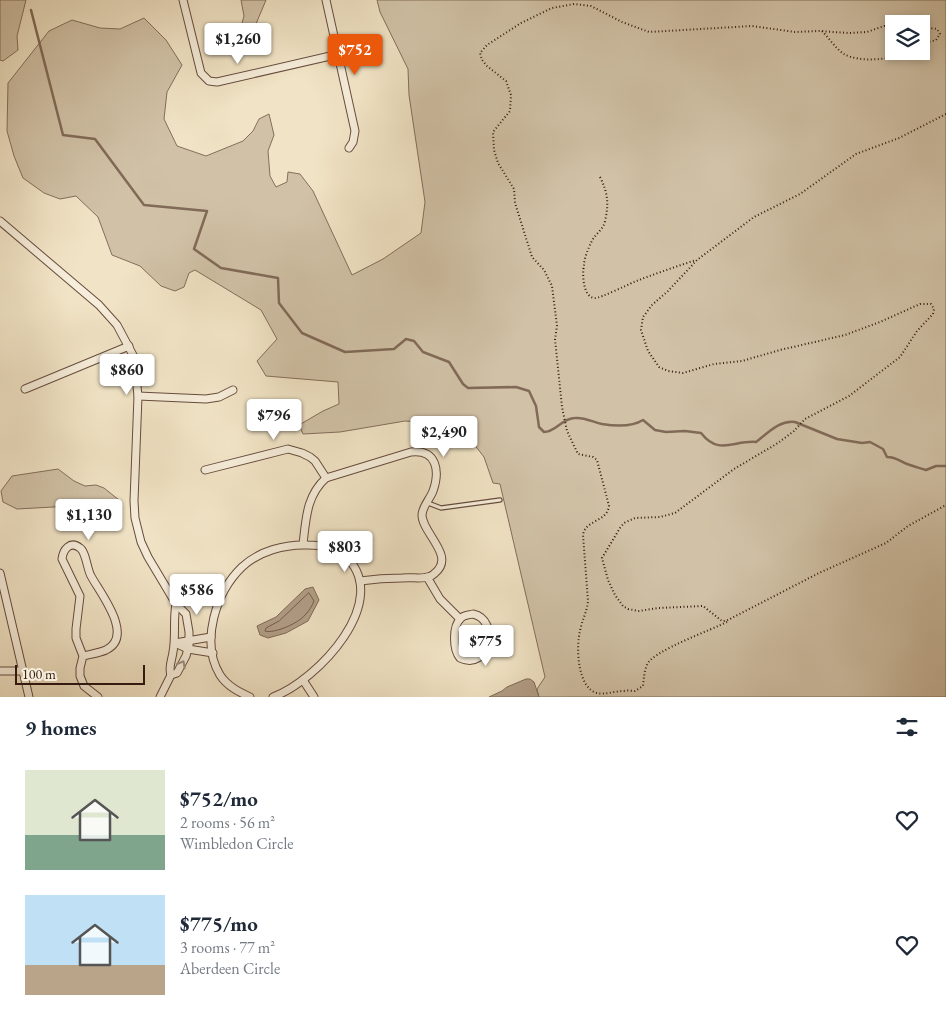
<!DOCTYPE html>
<html lang="en">
<head>
<meta charset="utf-8">
<style>
	body { margin:0; font-family:"EB Garamond",serif; background:#f2f2f3; color:#1f2937; height:100vh; display:flex; flex-direction:column; font-size:19px; white-space:nowrap }
	* { box-sizing:border-box; margin:0 }
	p { font-size:16px; color:#747a83 }
	.icon { flex:none; width:28px; height:28px; fill:none; stroke:currentColor; stroke-width:2; stroke-linecap:round; stroke-linejoin:round }
	.map { position:relative; height:697px; overflow:hidden }
	.drawer { display:flex; flex-direction:column; background:#fff; flex:1 }
	.drawer>* { flex:none }
	.tools { position:absolute; left:885px; top:15px; display:grid; gap:10px }
	.tools a { display:grid; place-items:center; width:45px; height:45px; border-radius:0px; background:#fff; box-shadow:0 2px 8px #0003; font-size:25px }
	.scale { position:absolute; left:15px; bottom:12px; width:130px; box-sizing:border-box; padding-left:5px; border:2px solid #371a10; border-top:0; font-size:14px; line-height:18px; white-space:nowrap; color:#371a10; -webkit-text-stroke:4px #f6edda; paint-order:stroke }
	.price { position:absolute; translate:-50% -42px; padding:0 11px; border-radius:5px; background:#fff; color:#222; font-size:16px; line-height:32px; filter:drop-shadow(0 1px 2px #0008) }
	.price::after { content:''; position:absolute; left:50%; top:30px; width:15px; height:11px; margin-left:-8px; background:inherit; clip-path:polygon(0 0,100% 0,50% 100%) }
	.price.current { background:#ea580c; color:#fff }
	ul { padding:0; list-style:none }
	li { display:flex; align-items:center; gap:15px; height:125px; padding:0 25px }
	li span { display:grid; place-items:center; flex:none; width:140px; height:100px; border-radius:0px; color:#555 }
	li>.icon { margin-inline-start:auto }
	span .icon { width:60px; height:60px; fill:#fffc; stroke-width:1 }
	li b { font-size:21px }
	h2 { display:flex; justify-content:space-between; align-items:center; height:60px; padding:0 25px; font-size:21px }
	.map>svg:first-child { display:block }
	.green { fill:#d1c2a7; stroke:#846e5c; fill-rule:evenodd }
	.water { fill:#b29f88; stroke:#816a58 }
	.lines { fill:none; stroke-linecap:round; stroke-linejoin:round }
	.shore { stroke:#745c4c; stroke-width:1 }
	.stream { stroke:#816a58; stroke-width:2.5 }
	.service-casing { stroke:#664c3e; stroke-width:5.5 }
	.minor-casing { stroke:#664c3e; stroke-width:9 }
	.path { stroke:#371a10; stroke-width:2; stroke-dasharray:1 2.5; stroke-linecap:butt }
	.service { stroke:#f6edda; stroke-width:3 }
	.minor { stroke:#f6edda; stroke-width:7 }
	.oneway { stroke:#a08e7f }
</style>
</head>
<body>
<div class="map">
<svg width="946" height="697" viewBox="0 0 946 697">
	<rect width="100%" height="100%" fill="#f1e4c6"/>
	<filter id="stains"><feTurbulence type="fractalNoise" baseFrequency=".004" numOctaves="4"/><feColorMatrix values="0 0 0 0 .2 0 0 0 0 .09 0 0 0 0 .02 0 0 0 .5 -.17"/></filter>
	<radialGradient id="worn" r=".72"><stop offset=".6" stop-color="#630" stop-opacity="0"/><stop offset="1" stop-color="#630" stop-opacity=".3"/></radialGradient>
	<!-- green -->
	<g class="green">
		<polygon points="0,0 26,0 17,36 18,50 3,61 0,60"/>
		<polygon points="241,0 266,0 253,31 239,34 244,16"/>
		<path d="M377 0H946V697H539L537 689 545 677 500 484 493 483 484 457 459 425 405 421 340 432 303 434 299 425 323 411 339 404 338 382 266 376 257 361 277 339 261 310 195 270 189 273 184 287 175 291 161 286 140 266 112 255 98 217 76 196 60 199 44 193 23 178 14 156 7 131 8 83 49 31 72 20 100 28 120 29 144 18 166 40 182 65 167 92 164 119 177 146 206 156 243 141 253 131 259 119 269 114 274 135 268 151 270 176 276 187 287 182 288 172 300 174 313 191 352 275 383 259 421 233 425 202 409 95 408 69 380 12ZM894 24H921V51H894Z"/>
		<polygon points="58,469 74,481 85,486 96,485 104,488 119,500 118,510 106,513 83,507 71,506 17,509 3,502 1,491 12,476"/>
	</g>
	<!-- water -->
	<g class="water">
		<polygon points="313,587 319,600 308,621 286,633 268,638 260,635 257,626 276,617 305,589"/>
		<polygon points="526,679 530,679 534,682 539,697 489,697 502,691 507,687"/>
	</g>
	<g class="lines">
		<!-- shore -->
		<path class="shore" d="M309 593 314 601C312 606 309 611 305 615 299 623 274 634 265 631L266 628 279 621Z"/>
		<!-- stream -->
		<path class="stream" d="M31 10 63 135 95 139 144 205 207 211 194 249 221 268 278 278 279 303 302 333 345 352 394 349 406 339 414 341 423 352 449 362 463 384 468 388 516 387 529 391 536 406 539 427 544 432C556 432 562 418 575 418 584 417 593 422 602 424 614 426 632 427 643 420L655 430 666 432 685 431 701 433C719 456 734 440 756 442 768 433 779 420 795 422L837 439 862 443 870 442 883 449 887 457C898 457 901 463 910 465 915 467 920 468 926 470L936 466H946"/>
		<!-- service casing -->
		<g class="service-casing">
			<polyline id="service" points="428,503 441,508 500,500"/>
		</g>
		<!-- minor casing -->
		<g class="minor-casing">
			<g id="minor">
				<polyline points="183,0 201,73 209,81 217,82 339,54"/>
				<polyline points="326,0 355,131 353,142 349,148"/>
				<polyline points="0,221 99,305 117,325 134,357 138,396 134,501 135,518 141,542 148,557 176,604 186,614 189,632 189,645 186,656 177,673 171,675 160,697"/>
				<polyline points="25,389 129,346"/>
				<polyline points="138,396 206,399 219,397 233,390"/>
				<polyline points="205,470 288,449 302,453 310,457 315,461 326,478"/>
				<path d="M303 544C306 520 306 496 326 478L411 452C437 449 440 471 433 491 430 499 422 507 422 515 422 533 456 556 435 573 434 574 431 576 429 577 421 579 410 577 402 578 388 578 374 579 360 581"/>
				<polyline points="0,573 29,697"/>
				<polyline points="427,577 440,599 460,619"/>
				<path d="M473 614C501 620 489 672 460 658 453 650 452 626 461 618 464 615 469 615 473 614Z"/>
				<polyline points="175,643 188,649 213,653"/>
				<polyline points="175,643 211,637"/>
				<path d="M83 656C91 654 99 653 106 650 135 636 100 593 91 576 87 569 86 552 80 548 70 540 63 550 62 559L80 596 76 629V638L83 656 80 668V676L84 686 98 697"/>
				<polyline points="0,671 23,671"/>
				<path d="M171 675C168 668 172 660 173 652 176 636 173 620 176 604"/>
				<polyline points="303,680 314,697"/>
				<path d="M250 697C239 692 227 686 220 675 200 642 216 592 242 567 259 551 285 544 308 545 320 545 334 547 344 555 395 599 317 681 273 697"/>
			</g>
		</g>
		<!-- path -->
		<g class="path">
			<polyline points="921,27 937,29 940,34 936,40 921,44"/>
			<path d="M822 31C829 38 836 49 844 54 859 63 894 60 909 51"/>
			<polyline points="946,114 899,138 856,154 800,194 754,217 697,260 668,291 652,305 643,317 641,330 648,351 659,367 668,371 683,373 714,364 742,361 780,350 845,335 880,322 920,304 931,304 934,309 933,314 917,331 900,357 849,396 805,419 794,431 778,443 734,469 675,513 660,517 635,518 624,523 620,528 602,558 608,580 615,595 623,606 628,609 639,611 658,608 703,606 722,621 726,621 819,573 886,543 908,526 946,505"/>
			<path d="M600 177C608 193 609 204 605 221 603 231 594 234 591 243 588 249 584 259 584 265 582 274 583 298 595 298 601 298 627 285 634 282 654 274 675 267 696 260"/>
			<path d="M727 622C711 630 656 650 648 663 644 670 644 678 643 686L635 691C632 691 628 690 624 691 615 691 605 695 597 693 577 688 576 646 580 631 582 620 587 612 588 601L583 535C585 520 607 522 609 506L597 460 593 457 578 454 567 431 562 407 555 339 557 326 552 286 544 270 532 257 515 203 514 189 498 163 494 150 493 132 510 111 511 95 506 81 487 66 482 60 480 53 487 45 521 23 552 8 574 4 591 6 622 22 649 32 752 26 795 32 819 31 849 33 867 32 884 26 894 25"/>
		</g>
		<!-- service -->
		<use href="#service" class="service"/>
		<!-- minor -->
		<use href="#minor" class="minor"/>
	</g>
	<!-- one-way arrows -->
	<defs><path id="oneway-chevron" d="M-2-3.5L2.5 0L-2 3.5" fill="none" stroke-width="1.6" stroke-linecap="round" stroke-linejoin="round" transform="scale(1.25)"/></defs>
	<use class="oneway" href="#oneway-chevron" transform="translate(182 664) rotate(-61)"/>
	<rect width="100%" height="100%" filter="url(#stains)"/>
	<rect width="100%" height="100%" fill="url(#worn)"/>
</svg>
<div class="tools">
<a><svg class="icon" aria-label="layers" viewBox="0 0 24 24"><path d="M12 4l9 5-9 5-9-5zM3 14l9 5 9-5"/></svg></a>
</div>
<div class="scale">100 m</div>
<b class="price" style="left:238px;top:65px">$1,260</b>
<b class="price current" style="left:355px;top:76px">$752</b>
<b class="price" style="left:127px;top:396px">$860</b>
<b class="price" style="left:274px;top:441px">$796</b>
<b class="price" style="left:444px;top:458px">$2,490</b>
<b class="price" style="left:89px;top:541px">$1,130</b>
<b class="price" style="left:345px;top:573px">$803</b>
<b class="price" style="left:197px;top:616px">$586</b>
<b class="price" style="left:486px;top:667px">$775</b>
</div>
<section class="drawer">
<h2>9 homes<svg class="icon" aria-label="filters" viewBox="0 0 24 24"><path d="M4 7h16M4 17h16"/><circle cx="9" cy="7" r="2"/><circle cx="15" cy="17" r="2"/></svg></h2>
<ul>
<li><span style="background:linear-gradient(#dfe7d0 65%,#7fa58c 0)"><svg class="icon" aria-label="home" viewBox="0 0 24 24"><path d="M3 11l9-7 9 7M6 9v11h12V9"/></svg></span><div><b>$752/mo</b><p>2 rooms · 56 m²</p><p>Wimbledon Circle</p></div><svg class="icon" aria-label="heart" viewBox="0 0 24 24"><path d="M12 20l-8-8c-3-5 5-10 8-4 3-6 11-1 8 4z"/></svg></li>
<li><span style="background:linear-gradient(#bfe0f5 70%,#b9a48a 0)"><svg class="icon" aria-label="home" viewBox="0 0 24 24"><path d="M3 11l9-7 9 7M6 9v11h12V9"/></svg></span><div><b>$775/mo</b><p>3 rooms · 77 m²</p><p>Aberdeen Circle</p></div><svg class="icon" aria-label="heart" viewBox="0 0 24 24"><path d="M12 20l-8-8c-3-5 5-10 8-4 3-6 11-1 8 4z"/></svg></li>
</ul>
</section>
</body>
</html>
